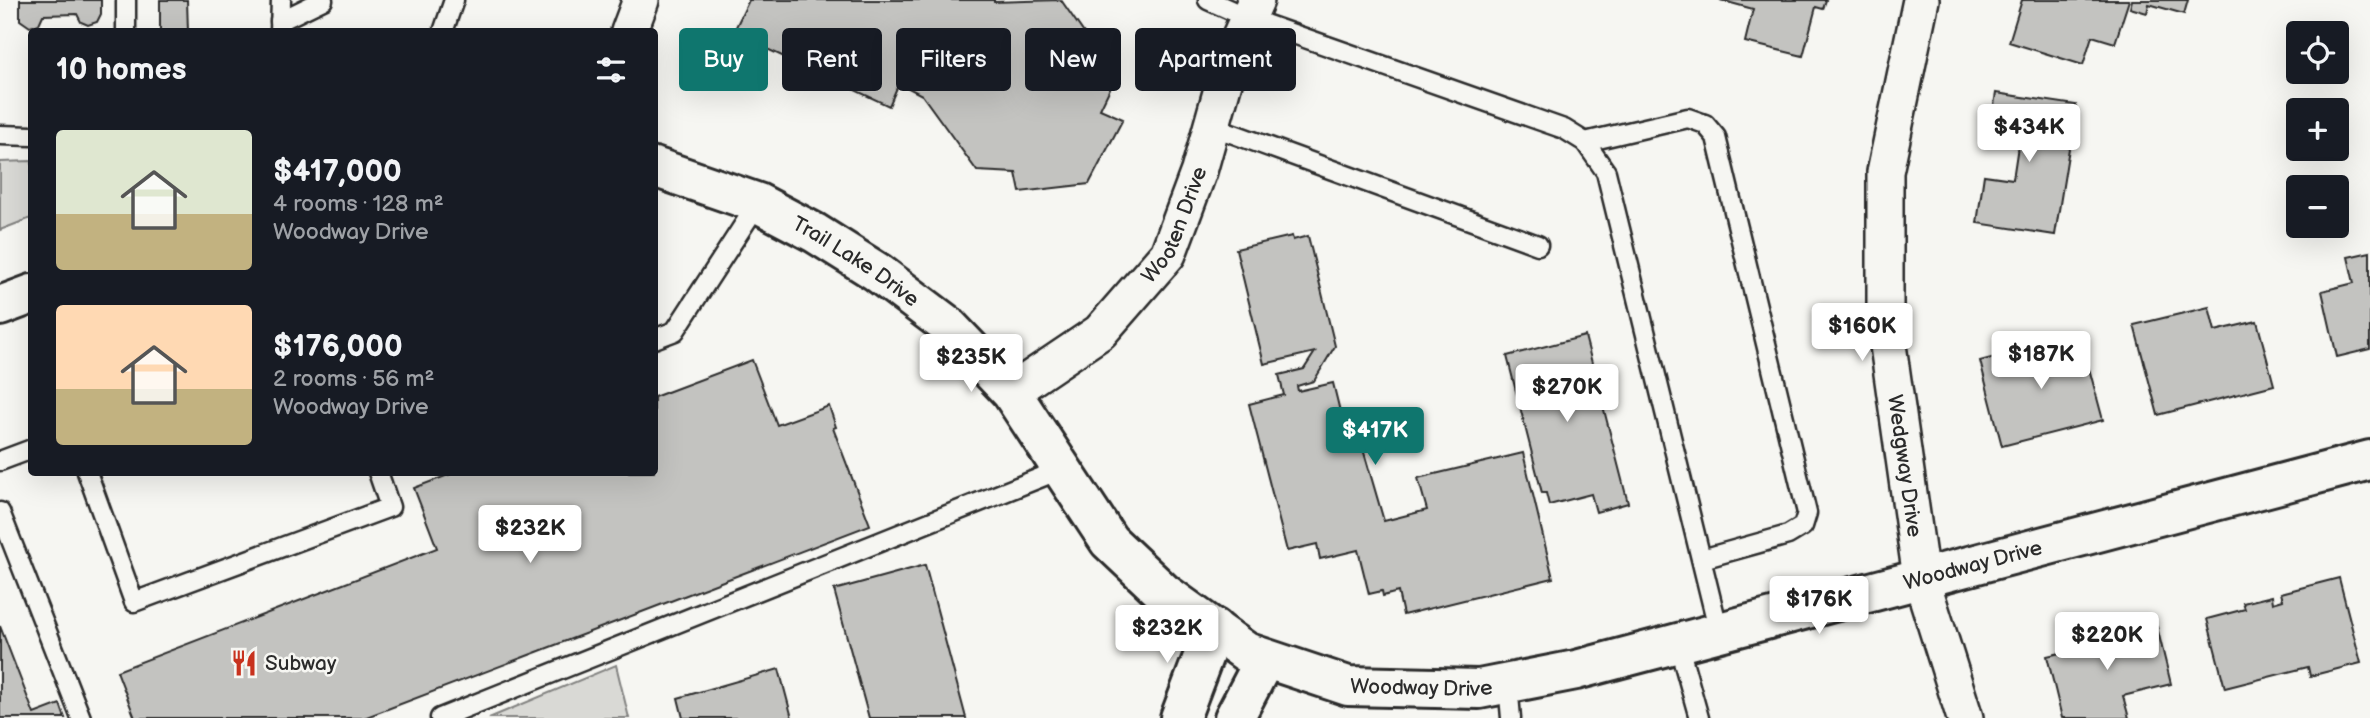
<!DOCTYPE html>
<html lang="en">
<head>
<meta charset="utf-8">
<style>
	body { margin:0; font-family:"Balsamiq Sans",sans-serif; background:#242831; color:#f1f3f6; height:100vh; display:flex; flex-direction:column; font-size:26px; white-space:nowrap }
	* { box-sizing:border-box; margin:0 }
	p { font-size:23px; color:#9ea1a6 }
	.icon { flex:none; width:38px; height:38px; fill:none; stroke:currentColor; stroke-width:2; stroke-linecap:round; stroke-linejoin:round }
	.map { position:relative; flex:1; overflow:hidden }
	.drawer { position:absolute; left:28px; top:28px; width:630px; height:448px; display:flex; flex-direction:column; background:#171b24; border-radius:7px; box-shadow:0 7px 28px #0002 }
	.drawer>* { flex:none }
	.top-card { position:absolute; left:679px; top:28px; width:665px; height:63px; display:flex; gap:14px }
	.tools { position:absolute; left:2286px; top:21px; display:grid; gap:14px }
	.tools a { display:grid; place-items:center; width:63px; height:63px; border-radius:7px; background:#171b24; box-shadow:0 7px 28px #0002; font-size:35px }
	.price { position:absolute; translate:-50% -60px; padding:0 16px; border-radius:7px; background:#fff; color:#222; font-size:23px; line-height:46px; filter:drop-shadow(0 2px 4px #0008) }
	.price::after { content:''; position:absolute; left:50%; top:42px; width:21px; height:16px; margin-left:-10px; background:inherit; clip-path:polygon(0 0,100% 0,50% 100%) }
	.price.on { background:#0f766e; color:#fff }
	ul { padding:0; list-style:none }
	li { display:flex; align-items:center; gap:21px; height:175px; padding:0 28px }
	li span { display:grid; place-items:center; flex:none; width:196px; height:140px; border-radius:7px; color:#555 }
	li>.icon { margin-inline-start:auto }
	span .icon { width:84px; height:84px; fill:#fffc; stroke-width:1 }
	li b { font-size:30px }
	h2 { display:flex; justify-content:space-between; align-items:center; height:84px; padding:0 28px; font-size:30px }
	.pill { padding:0 24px; border-radius:7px; background:#171b24; box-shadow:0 7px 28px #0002; font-size:24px; line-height:63px }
	.pill.on { background:#0f766e; color:#fff }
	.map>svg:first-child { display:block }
	.green { fill:#d9d9d5; stroke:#828280; stroke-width:2 }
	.building { fill:#c3c3c0; stroke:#2b2b2b; stroke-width:2 }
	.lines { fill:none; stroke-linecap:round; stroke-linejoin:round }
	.service-casing { stroke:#2b2b2b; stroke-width:23 }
	.minor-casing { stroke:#2b2b2b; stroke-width:40 }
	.tertiary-casing { stroke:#2b2b2b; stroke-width:44 }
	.service { stroke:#f6f6f2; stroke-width:18 }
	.minor { stroke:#f6f6f2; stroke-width:35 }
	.tertiary { stroke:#f6f6f2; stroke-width:38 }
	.labels { text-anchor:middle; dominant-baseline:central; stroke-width:5; stroke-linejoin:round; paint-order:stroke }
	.street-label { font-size:21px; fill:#2b2b2b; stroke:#f6f6f2 }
	.poi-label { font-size:21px; fill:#2b2b2b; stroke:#f6f6f2; text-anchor:start }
</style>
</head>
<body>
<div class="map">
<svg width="2370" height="718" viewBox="0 0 2370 718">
	<rect width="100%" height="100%" fill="#f6f6f2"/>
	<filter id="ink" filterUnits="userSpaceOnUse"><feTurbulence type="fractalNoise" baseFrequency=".0143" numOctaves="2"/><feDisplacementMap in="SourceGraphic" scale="14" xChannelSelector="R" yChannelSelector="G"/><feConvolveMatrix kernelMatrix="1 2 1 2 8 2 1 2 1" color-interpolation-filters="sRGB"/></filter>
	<g filter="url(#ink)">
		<!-- green -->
		<g class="green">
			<polygon points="32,161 31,218 0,230 0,162"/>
			<polygon points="616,665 629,718 489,718"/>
		</g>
		<!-- building -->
		<g class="building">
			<polygon points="20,0 101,0 101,14 97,22 88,25 81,22 77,14 43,15 39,24 30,27 20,20"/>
			<polygon points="160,0 187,0 188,32 160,32"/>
			<polygon points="749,0 994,0 994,2 1061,0 1115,78 1100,109 1123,119 1089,184 1020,192 1016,173 977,171 922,95 899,83 889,106 733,33"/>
			<polygon points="1720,0 1826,0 1823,9 1816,7 1803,56 1745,42 1753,9"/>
			<polygon points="2022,0 2129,0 2115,43 2092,36 2083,65 2009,42"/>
			<polygon points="2132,0 2188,0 2184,14 2149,4 2147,13 2130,8"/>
			<polygon points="1996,93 2076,105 2055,235 1977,223 1984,175 2013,179 2018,146 1988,141"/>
			<polygon points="1292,236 1293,240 1308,236 1335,346 1314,381 1297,386 1298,391 1333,383 1350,452 1363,449 1384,521 1427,510 1418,478 1523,453 1553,578 1403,615 1398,592 1383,596 1382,591 1369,594 1358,550 1320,559 1317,544 1287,551 1249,404 1284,395 1279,375 1304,369 1315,352 1264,364 1236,249"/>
			<polygon points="2370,252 2370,349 2337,357 2322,291 2354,283 2348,257"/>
			<polygon points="2209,307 2215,331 2257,321 2274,385 2158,415 2134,325"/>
			<polygon points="2080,335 2103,420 2002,446 1980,361"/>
			<polygon points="1585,336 1628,503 1596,512 1591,494 1549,505 1546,493 1542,493 1507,356"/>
			<polygon points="752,360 777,425 829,406 836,427 833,428 870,525 364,718 135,718 117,671 437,548 414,488 456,472 654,472 654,397"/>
			<polygon points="925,565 966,718 869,718 834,590"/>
			<polygon points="2339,578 2361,663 2310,676 2308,667 2225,688 2207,619 2245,609 2243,603 2272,596 2273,603 2283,600 2281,593"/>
			<polygon points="0,626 34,714 60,704 65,718 0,718"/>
			<polygon points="2129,626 2131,634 2157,627 2171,684 2123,696 2129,718 2062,718 2047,656 2069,651 2066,643"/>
			<polygon points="779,669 792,718 683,718 678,698"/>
		</g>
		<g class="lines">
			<!-- service casing -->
			<g class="service-casing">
				<g id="service">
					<polyline points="126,0 126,32"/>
					<polyline points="1208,0 1248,18 1564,129 1585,142 1606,172 1719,632"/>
					<polyline points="280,21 323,0"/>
					<polyline points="280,32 281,0"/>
					<polyline points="443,32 454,0"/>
					<polyline points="1212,126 1538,245"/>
					<polyline points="0,135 32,136"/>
					<polyline points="1585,142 1688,118 1705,124 1716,137 1807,513 1803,526 1788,535 1702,559"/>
					<polyline points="654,339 675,331 758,203"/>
					<polyline points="0,461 32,449"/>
					<polyline points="87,472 134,602 390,507 378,472"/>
					<polyline points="0,512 81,718"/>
					<polyline points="1678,643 1699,718"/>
					<polyline points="1508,684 1511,718"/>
					<polyline points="440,718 1062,469"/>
				</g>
			</g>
			<!-- minor casing -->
			<g class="minor-casing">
				<g id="minor">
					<path id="s1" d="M1921 0 1885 172V324L1921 578 1965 718"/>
					<polyline points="629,32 641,0"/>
					<path id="s2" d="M1011 392 1100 332 1168 254 1199 171 1231 57 1256 0"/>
				</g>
			</g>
			<!-- tertiary casing -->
			<g class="tertiary-casing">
				<g id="tertiary">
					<path id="s3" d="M654 167 758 203 815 233 877 272 946 324 1011 392 1109 541 1164 593 1246 652 1348 686 1479 689 1576 670 2370 460"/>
					<polyline points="0,306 32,294"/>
					<polyline points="1180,718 1214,628"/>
					<polyline points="1234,718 1265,659"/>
				</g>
			</g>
			<!-- service -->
			<use href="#service" class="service"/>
			<!-- minor -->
			<use href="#minor" class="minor"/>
			<!-- tertiary -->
			<use href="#tertiary" class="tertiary"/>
		</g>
	</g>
	<!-- icons -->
	<defs>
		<g id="restaurant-bare" transform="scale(2.1)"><path d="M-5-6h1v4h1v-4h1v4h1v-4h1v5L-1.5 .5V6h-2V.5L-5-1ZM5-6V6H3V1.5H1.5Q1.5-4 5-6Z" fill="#c8321e" stroke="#f6f6f2" stroke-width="2.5" paint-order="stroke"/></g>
	</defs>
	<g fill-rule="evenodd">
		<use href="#restaurant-bare" x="244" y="663"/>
	</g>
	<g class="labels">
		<!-- street labels -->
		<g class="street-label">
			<text stroke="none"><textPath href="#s2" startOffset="240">Wooten Drive</textPath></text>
			<text stroke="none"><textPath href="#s3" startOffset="224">Trail Lake Drive</textPath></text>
			<text stroke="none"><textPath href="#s1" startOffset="471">Wedgway Drive</textPath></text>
			<text stroke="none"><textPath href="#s3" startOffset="1531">Woodway Drive</textPath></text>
			<text stroke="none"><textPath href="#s3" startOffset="964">Woodway Drive</textPath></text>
		</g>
		<!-- poi labels -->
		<g class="poi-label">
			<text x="265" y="663">Subway</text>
		</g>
	</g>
</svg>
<div class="tools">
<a><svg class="icon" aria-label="locate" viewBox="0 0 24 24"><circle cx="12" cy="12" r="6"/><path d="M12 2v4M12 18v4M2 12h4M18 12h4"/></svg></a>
<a>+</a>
<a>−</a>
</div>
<b class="price" style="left:2029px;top:164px">$434K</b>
<b class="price" style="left:1862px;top:363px">$160K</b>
<b class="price" style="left:2041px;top:391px">$187K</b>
<b class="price" style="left:971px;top:394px">$235K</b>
<b class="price" style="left:1567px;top:424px">$270K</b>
<b class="price on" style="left:1375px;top:467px">$417K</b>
<b class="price" style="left:530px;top:565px">$232K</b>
<b class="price" style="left:1819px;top:636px">$176K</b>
<b class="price" style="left:1167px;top:665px">$232K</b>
<b class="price" style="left:2107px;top:672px">$220K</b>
<div class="top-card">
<a class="pill on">Buy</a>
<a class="pill">Rent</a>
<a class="pill">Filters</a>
<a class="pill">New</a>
<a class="pill">Apartment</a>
</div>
<section class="drawer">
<h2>10 homes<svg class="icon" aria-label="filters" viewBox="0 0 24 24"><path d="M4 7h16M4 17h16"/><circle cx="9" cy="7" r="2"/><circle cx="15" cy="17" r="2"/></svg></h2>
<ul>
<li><span style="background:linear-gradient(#dfe7d0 60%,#c2b280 0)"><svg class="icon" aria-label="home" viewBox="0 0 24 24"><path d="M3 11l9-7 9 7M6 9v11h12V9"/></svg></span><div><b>$417,000</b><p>4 rooms · 128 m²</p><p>Woodway Drive</p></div></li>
<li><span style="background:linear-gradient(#ffd9b3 60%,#c2b280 0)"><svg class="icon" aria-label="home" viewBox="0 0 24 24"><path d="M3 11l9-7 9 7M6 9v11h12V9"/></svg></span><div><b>$176,000</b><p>2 rooms · 56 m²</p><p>Woodway Drive</p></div></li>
</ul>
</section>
</div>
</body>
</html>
